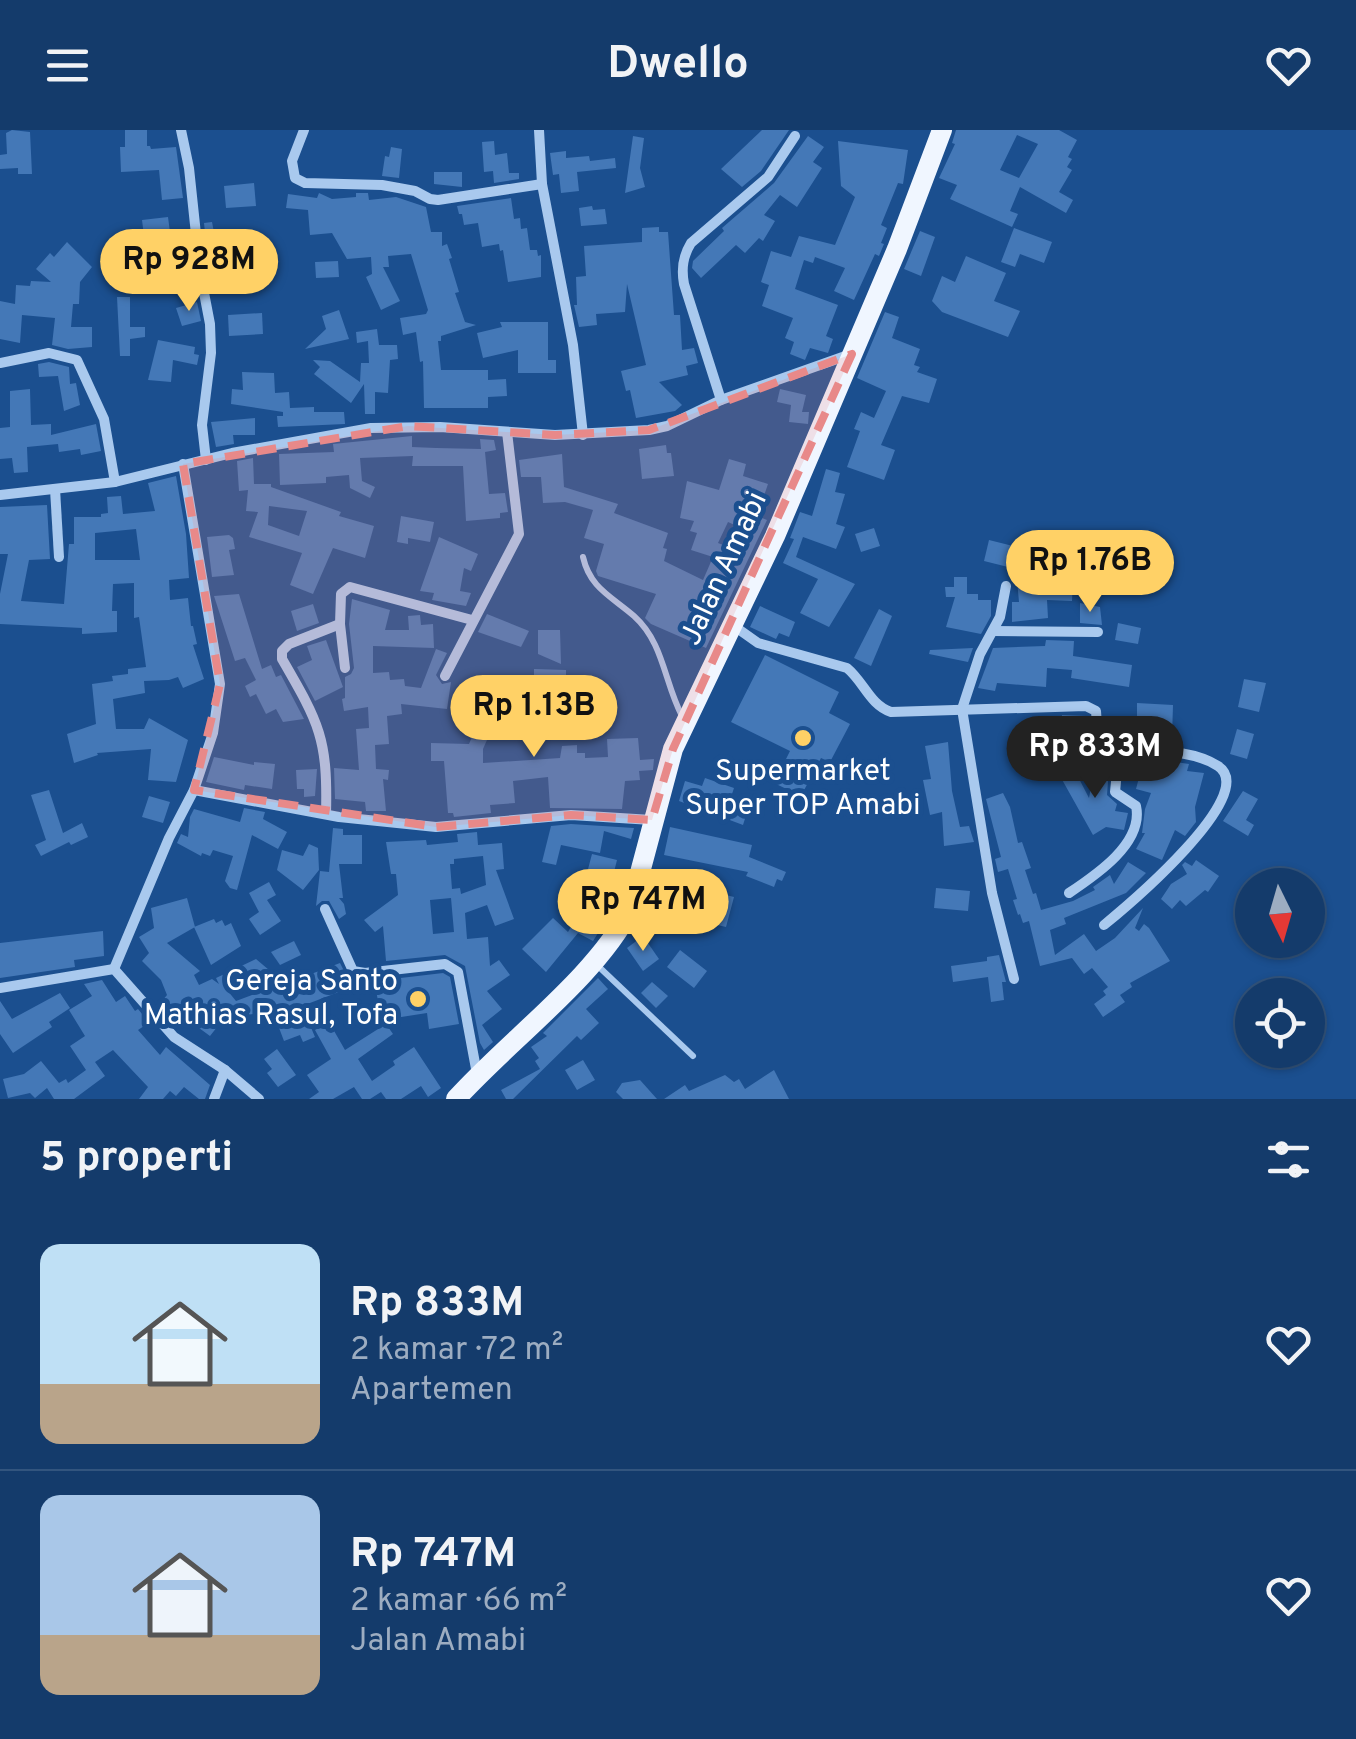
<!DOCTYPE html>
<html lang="id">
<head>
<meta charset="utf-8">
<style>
	body { margin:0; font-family:Overpass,sans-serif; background:#1d4271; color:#f1f3f6; height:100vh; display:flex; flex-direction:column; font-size:38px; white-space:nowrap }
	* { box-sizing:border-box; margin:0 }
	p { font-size:32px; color:#9dadc1 }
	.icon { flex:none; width:55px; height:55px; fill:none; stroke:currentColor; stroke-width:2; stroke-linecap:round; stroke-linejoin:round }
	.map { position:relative; height:969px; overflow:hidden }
	.details { display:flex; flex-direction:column; background:#143b6b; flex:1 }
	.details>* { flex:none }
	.needle { width:65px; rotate:175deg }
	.fabs { position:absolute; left:1235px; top:738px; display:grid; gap:20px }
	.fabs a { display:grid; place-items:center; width:90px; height:90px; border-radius:50%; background:#143b6b; box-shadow:0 2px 8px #0004,0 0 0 2px #33557e; font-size:50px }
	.price { position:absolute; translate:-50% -85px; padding:0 22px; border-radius:35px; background:#ffd166; color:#111; font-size:32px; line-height:65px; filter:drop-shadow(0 2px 5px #0008) }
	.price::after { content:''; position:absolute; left:50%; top:60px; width:30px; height:22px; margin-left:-15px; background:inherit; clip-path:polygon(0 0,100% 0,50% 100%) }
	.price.on { background:#222; color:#fff }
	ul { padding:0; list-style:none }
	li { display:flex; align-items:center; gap:30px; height:250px; padding:0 40px }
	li+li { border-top:2px solid #33557e }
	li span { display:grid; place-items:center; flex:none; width:280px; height:200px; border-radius:20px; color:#555 }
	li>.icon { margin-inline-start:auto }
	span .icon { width:120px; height:120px; fill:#fffc; stroke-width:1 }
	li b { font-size:42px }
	h2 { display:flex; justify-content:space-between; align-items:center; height:120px; padding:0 40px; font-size:42px }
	header { display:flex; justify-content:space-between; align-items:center; height:130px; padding:0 40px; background:#143b6b; font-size:45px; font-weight:700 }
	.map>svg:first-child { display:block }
	.building { fill:#4478b7; fill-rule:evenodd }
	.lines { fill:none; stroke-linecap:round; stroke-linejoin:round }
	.lane { stroke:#a9c9ee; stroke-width:6 }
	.street { stroke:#a9c9ee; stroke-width:10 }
	.primary { stroke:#f0f6ff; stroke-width:20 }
	.marked { fill:#e88989; fill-opacity:0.2; stroke:#e88989; stroke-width:8; stroke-dasharray:20 12; stroke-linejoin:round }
	.poi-dot { fill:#ffd166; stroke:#1b4f8f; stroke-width:4 }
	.labels { text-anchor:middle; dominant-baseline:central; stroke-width:10; stroke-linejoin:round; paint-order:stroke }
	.street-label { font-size:30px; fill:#fff; stroke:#1b4f8f }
	.poi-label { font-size:30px; fill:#fff; stroke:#1b4f8f }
</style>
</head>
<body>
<header><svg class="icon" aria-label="menu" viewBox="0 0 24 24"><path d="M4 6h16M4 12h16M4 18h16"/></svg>Dwello<svg class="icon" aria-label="heart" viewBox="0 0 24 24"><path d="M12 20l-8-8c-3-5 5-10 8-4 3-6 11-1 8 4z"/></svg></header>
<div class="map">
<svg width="1356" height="969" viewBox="0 0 1356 969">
	<rect width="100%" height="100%" fill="#1b4f8f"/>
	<!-- building -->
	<g class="building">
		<polygon points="12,0 30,2 32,44 18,44 18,38 0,39 0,25 7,24 6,3"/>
		<polygon points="125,0 147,0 147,16 150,16 151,19 176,17 183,68 162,70 159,40 121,42 120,17 125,17"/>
		<polygon points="762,0 789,0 761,41 742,57 721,39"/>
		<path d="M956 0H1059L1077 10 1068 27 1072 29 1067 37 1072 40 1059 62 1073 70 1066 83 1020 57 1010 81 1018 84 1012 97 950 69 957 55 939 48 955 14 952 13ZM1017 5 1038 14 1019 48 1000 40Z"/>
		<polygon points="633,6 644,8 640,38 645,57 625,63"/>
		<polygon points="808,6 824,17 813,32 822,38 797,77 780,65 764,85 775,91 763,111 759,108 745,123 736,115 701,148 692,138 693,131 724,101 722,98 774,53"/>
		<polygon points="494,11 495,25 507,23 509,43 519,43 519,49 494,53 493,41 484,42 482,12"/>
		<polygon points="838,11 908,20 903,54 898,53 881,95 887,98 881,113 884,114 879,126 875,124 854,170 834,161 845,138 815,127 813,133 804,130 795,159 838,175 826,206 833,209 828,223 810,218 805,230 790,224 794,212 785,208 793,188 762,176 769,155 761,152 771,121 791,127 799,106 835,115 855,67 841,56"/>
		<polygon points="391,17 402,19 399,48 382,46 385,26 389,27"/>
		<polygon points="566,21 566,28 589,26 590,31 615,28 616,38 577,42 579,61 561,63 559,44 553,45 550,23"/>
		<polygon points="434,42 462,42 462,57 434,54"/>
		<polygon points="254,53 256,76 226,78 224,56"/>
		<polygon points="319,63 332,69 356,67 356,63 368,63 369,70 396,67 426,77 431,102 442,102 442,116 447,114 452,128 449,129 459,162 455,163 465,192 476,195 441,206 441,211 438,211 441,240 488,240 488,250 506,249 507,266 488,267 488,278 424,278 423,231 420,232 416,202 403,205 400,188 426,184 428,180 411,124 388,126 389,137 383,137 400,171 381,180 366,147 372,144 371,127 347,129 332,103 310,105 308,80 286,78 288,64 317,68"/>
		<polygon points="511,68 514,89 520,88 521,99 527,98 530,120 537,120 538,126 541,125 541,147 508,152 503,120 500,121 499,114 482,117 478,93 464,95 462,84 459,84 457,76"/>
		<polygon points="592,76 593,80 605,79 607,94 581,96 579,78"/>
		<polygon points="168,87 173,125 157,127 155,113 145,114 142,90"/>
		<polygon points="212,92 218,123 231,122 232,139 209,140 204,93"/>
		<polygon points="659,97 659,102 668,102 674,185 680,185 682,220 694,218 698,233 686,236 688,245 659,252 682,275 675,281 636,288 630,260 626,261 621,241 646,235 627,154 625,182 596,184 597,195 579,197 574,175 577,175 576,147 586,146 584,116 642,112 642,98"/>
		<polygon points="1014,98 1052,112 1044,133 1020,124 1015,137 1001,132"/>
		<polygon points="920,101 935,107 921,146 904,139"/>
		<polygon points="67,112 92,137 80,152 79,174 73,174 71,197 92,197 92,217 68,219 52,215 55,188 22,185 20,213 0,209 0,171 15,174 16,155 30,156 31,151 51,152 36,139 50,123 54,127"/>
		<polygon points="966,126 1006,143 994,171 1020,181 1008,207 942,182 932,171 942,146 955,152"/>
		<polygon points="338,131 339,147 316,148 315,132"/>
		<polygon points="117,167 130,167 130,197 145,197 145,207 130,209 130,226 120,226"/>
		<polygon points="197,172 201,191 182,196 176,178"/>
		<polygon points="339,180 349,209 305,219 326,199 322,186"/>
		<polygon points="885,182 899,187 892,208 920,219 914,235 920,237 917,242 937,249 929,273 902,266 881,315 895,320 884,350 847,337 860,301 854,299 861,282 874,288 886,261 857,248"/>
		<polygon points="262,183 263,204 229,206 228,185"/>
		<polygon points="500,192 548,192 548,230 556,230 556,243 518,243 518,220 483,228 477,203 502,197"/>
		<polygon points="377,199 379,215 397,215 398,229 390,230 388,263 375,262 375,284 365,284 364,254 351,273 314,244 320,237 313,230 330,231 360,252 361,233 369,233 368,211 357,213 356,202"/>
		<polygon points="158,210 195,217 194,224 199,225 197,235 173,230 171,252 148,250"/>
		<polygon points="49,232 69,237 70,254 76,253 80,275 64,281 58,246 39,247 38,234"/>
		<polygon points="242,242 274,243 275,263 289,262 290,278 314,277 314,282 344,282 345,294 278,297 277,286 283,286 283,282 231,274 232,259 243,260"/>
		<polygon points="30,259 31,295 51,294 51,305 96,294 101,321 81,325 80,319 59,322 58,314 27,317 28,342 14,343 12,328 0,329 0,298 10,297 10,261"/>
		<polygon points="780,259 806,265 802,282 809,282 808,294 789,292 791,275 777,272"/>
		<polygon points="255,288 255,305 233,305 234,314 216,317 211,292"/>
		<polygon points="412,306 412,317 436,318 481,319 480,309 494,310 496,320 485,322 489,364 505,363 508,382 500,383 500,388 466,391 463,336 412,336 413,326 360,328 362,351 375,357 370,368 350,358 349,345 326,347 326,353 280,355 279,324 334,322 333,314"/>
		<polygon points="666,315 667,323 671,323 674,346 642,349 639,319"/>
		<path d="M562 324 564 357 618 374 614 383 668 403 663 418 667 419 664 431 703 450 713 427 691 420 697 403 690 401 694 391 680 388 687 351 719 360 729 329 746 334 743 346 768 354 757 386 767 390 706 518 651 494 645 488 656 464 598 446 596 441 604 414 584 408 593 380 565 372 543 373 541 347H521L519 330ZM728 392 748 401 736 420 718 413Z"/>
		<path d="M253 328 254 354H271V357L341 382 339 386 374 396 365 428 333 418 313 464 290 455 302 423 249 407 258 382 246 381 248 360 239 361 237 331ZM269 376 307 381 299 406 268 395Z"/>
		<polygon points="826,339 840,343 835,362 845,364 836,394 845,397 836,419 803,407 796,427 855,454 829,497 800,483 818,449 783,433 794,409 790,408 800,382 812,386"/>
		<path d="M176 346 186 404 189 448 169 450 170 470 188 468 191 496H193L197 514 193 515 204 549 183 558 178 547 169 550 144 551 145 563 113 569 116 599H144L149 588 188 610 176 652 148 650 151 619 97 623 98 625 74 633 67 604 96 594 92 554 113 551 112 546 128 544V539L146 537 139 487 134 488V453L113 454 112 481H117V502L82 504V498L0 494V464L8 424H0V377L47 375 50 429 29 430 21 471 64 474 69 414H74V387H101V384L108 383 107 367 121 366 123 384 155 381 148 353ZM136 399 140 430H95V403Z"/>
		<polygon points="401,386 434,392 430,412 408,408 408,414 397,412"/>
		<polygon points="874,398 880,416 861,422 855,404"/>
		<polygon points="229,405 233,408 235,419 229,420 234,445 212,447 207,407"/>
		<polygon points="439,407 478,424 471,441 464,438 460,461 471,463 466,476 432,470 434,463 420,461"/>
		<polygon points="989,410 1013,416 1008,437 984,431"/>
		<polygon points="954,447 967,447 967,464 978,464 978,470 991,470 991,486 981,504 946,497 955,467 946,467 945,457 954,457"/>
		<polygon points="1017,450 1073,450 1072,471 1047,470 1048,488 1012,492 1012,472 1019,472"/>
		<polygon points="239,464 262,539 271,535 276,547 281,545 304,589 283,592 276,579 266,584 256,564 250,567 245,556 256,550 245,528 235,531 214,466"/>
		<polygon points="352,469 390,480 385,500 409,500 408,486 420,485 421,495 433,494 434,518 373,516 373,543 389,542 390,550 404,549 405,556 421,558 436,519 447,523 436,545 442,554 451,552 447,579 401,574 402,584 387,586 389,614 375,615 376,639 389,640 388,650 383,649 386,681 366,681 365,672 335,669 334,638 359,640 356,599 369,598 368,577 344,581 342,569 345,568 345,547 351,544 354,538 349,494"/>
		<polygon points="1080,473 1100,477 1102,495 1080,493"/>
		<polygon points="313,474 319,493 297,501 291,481"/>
		<polygon points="760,476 795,492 789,507 779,503 776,509 750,497"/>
		<polygon points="879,479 892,486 871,536 854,528"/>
		<polygon points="487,484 529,501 521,517 478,502"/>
		<polygon points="1118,493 1141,498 1138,514 1115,510"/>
		<polygon points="538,500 560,500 561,534 538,524"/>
		<polygon points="326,510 343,557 315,571 297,537 312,530 307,516"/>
		<polygon points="1046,510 1074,511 1073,526 1132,535 1129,557 1071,548 1072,540 1047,538 1046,557 997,553 995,561 978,558 993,518 1045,516"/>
		<polygon points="973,518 968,532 929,524 930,520"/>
		<polygon points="765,525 839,562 829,583 850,594 830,632 821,628 801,666 774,653 790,621 731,592"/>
		<polygon points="534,539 566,540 566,557 562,557 562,579 543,579 543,569 526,589 516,580 501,578 483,619 483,633 560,628 562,616 577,615 577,623 585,623 585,628 608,627 607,609 638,608 640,630 654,629 653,640 639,641 640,650 625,651 622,679 550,678 548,647 513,651 515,673 490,675 491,683 454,687 453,683 448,683 444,631 431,631 431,613 469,614 484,579 469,578 471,552 487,553 486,562 534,568"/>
		<polygon points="1244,549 1266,553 1259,582 1238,577"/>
		<polygon points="1137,573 1173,575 1172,607 1146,606 1146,599 1131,600 1130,586 1137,586"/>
		<polygon points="1062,585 1086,586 1087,605 1093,622 1072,624 1070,600 1062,600"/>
		<polygon points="1237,599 1254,604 1247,629 1230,624"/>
		<polygon points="948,612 952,661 960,697 969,696 974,712 944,716 942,682 930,685 923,650 931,649 925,616"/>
		<polygon points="214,627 254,635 254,632 275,634 272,659 245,655 244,660 206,652"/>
		<polygon points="1169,631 1189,634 1187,641 1204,643 1195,677 1196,692 1185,706 1175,700 1162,730 1136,719 1145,703 1142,703 1145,679 1151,663 1136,659 1142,636 1167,642"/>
		<polygon points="1095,636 1109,638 1107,665 1117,674 1115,681 1128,683 1124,700 1106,697 1093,705 1060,646 1074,639 1089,668"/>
		<polygon points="317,639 315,666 304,667 304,659 297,659 296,640"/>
		<polygon points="705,648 734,658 729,673 748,679 743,695 679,671 685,651 702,656"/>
		<polygon points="49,660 63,703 82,693 88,707 71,715 69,712 41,726 35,715 46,710 31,665"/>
		<polygon points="1243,661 1258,669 1246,690 1254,695 1248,706 1223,691"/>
		<polygon points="1003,663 1010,677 1018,713 1022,712 1031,738 1025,740 1033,764 1036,763 1041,780 1073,771 1095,760 1093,757 1110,745 1114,754 1128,732 1146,743 1126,763 1064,788 1066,794 1050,800 1055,825 1084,804 1096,821 1115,808 1143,778 1135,798 1139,801 1144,794 1149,798 1170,831 1130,853 1132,857 1120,865 1125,872 1103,887 1094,874 1106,865 1103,861 1108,857 1092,838 1084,844 1072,828 1040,836 1029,791 1023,793 1020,784 1018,785 1013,770 1017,769 1008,739 998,742 995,729 1001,727 986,669"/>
		<polygon points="149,666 170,672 163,693 142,687"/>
		<polygon points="244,678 265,682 263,689 287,702 278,719 252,705 237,760 230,758 225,751 233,726 213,720 210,726 202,723 201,726 177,713 181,704 188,707 190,687 194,679 240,692"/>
		<polygon points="571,694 634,698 631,709 604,701 600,723 561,715 556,735 542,732 551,696"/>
		<polygon points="670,697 752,715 749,727 786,742 782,751 777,749 774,757 746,746 748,742 664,725"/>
		<polygon points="333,698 343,699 343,705 362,705 362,734 339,734 343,768 339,768 344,774 346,784 339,789 329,771 322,771 316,776 320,741 329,742"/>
		<path d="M477 702 478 715 502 713 504 739 496 740 514 789 495 796 487 775 465 783 467 809 488 807 490 836 499 830 510 845 487 861 502 879 482 895 493 912 484 920 480 913 465 836 445 825 386 831 383 796 375 802 364 790 398 765 396 744H391L386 712 426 710 427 715 458 712 457 704ZM483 726 486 755 461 764 460 758 452 759 450 734H454V729ZM451 768 454 802 433 804 430 770Z"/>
		<polygon points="309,714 318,718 319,740 303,760 277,740 282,720 303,726"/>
		<polygon points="592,724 617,730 613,746 604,744 597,762 583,758"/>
		<polygon points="1196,730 1219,746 1208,762 1205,760 1186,776 1180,770 1172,779 1161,769 1171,754 1187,744 1182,735 1185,732 1192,736"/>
		<polygon points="269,752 276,765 267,770 281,791 260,805 249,789 259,782 249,763"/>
		<polygon points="687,755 734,767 726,797 679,786"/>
		<polygon points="936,758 970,761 968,781 934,778"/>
		<polygon points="588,767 612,781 593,811 578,803 546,842 522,819 553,788 568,802"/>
		<polygon points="187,768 195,797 167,813 200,841 194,845 199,855 212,849 219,854 216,848 256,829 269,840 227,860 236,871 284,853 299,865 290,852 340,833 352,857 302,876 315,907 303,912 300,905 284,911 273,882 225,887 210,906 162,871 167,865 161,850 142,831 149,823 139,807 154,798 151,778"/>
		<polygon points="214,789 216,793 222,790 225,796 231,793 241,816 211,835 194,797"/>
		<polygon points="103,801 104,826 74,830 75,837 0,848 0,813"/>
		<polygon points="643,806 659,829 643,841 627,818"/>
		<polygon points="294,811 301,825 280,835 271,822"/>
		<polygon points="680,820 707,841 694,858 667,837"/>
		<polygon points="999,825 1006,852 1002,852 1004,870 991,872 988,847 953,852 951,836 987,831 987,827"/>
		<polygon points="443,843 450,847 459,894 429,899 427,883 382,890 375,856 392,852 392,849"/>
		<polygon points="598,848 608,859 586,879 599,893 581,910 577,906 513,969 506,969 501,960 540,939 535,931 539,928 531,917 547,906 543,903"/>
		<polygon points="102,850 116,872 125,866 135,881 138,879 147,890 147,894 138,900 160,925 166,917 210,955 205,969 199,969 184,957 176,966 170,961 163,969 139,969 148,957 113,920 95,932 105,946 74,969 54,969 47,958 35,968 30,963 8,968 3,949 24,944 41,931 59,953 66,949 68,953 86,940 70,916 85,906 69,880 92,866 84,854"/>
		<polygon points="652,852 668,866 656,878 641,863"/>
		<polygon points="60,863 70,878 49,892 52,897 13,923 0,904 0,871 12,889"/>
		<polygon points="329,892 345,920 386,894 393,904 358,929 372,951 395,935 393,931 414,917 441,958 428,967 421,956 401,969 386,969 381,962 370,969 362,969 354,957 333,969 309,969 319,962 307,945 331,929 315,900"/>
		<polygon points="277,919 296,945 278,957 267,943 272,939 264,929"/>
		<polygon points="583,930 595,950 577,960 565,940"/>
		<polygon points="774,940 789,969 664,969 685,955 689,961 725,945 734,952 739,949 745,959"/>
		<polygon points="640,950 657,969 623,969 616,962 622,953"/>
	</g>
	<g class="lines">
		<!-- lane -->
		<g class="lane">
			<path d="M583 427C590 458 611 466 634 486 664 513 664 552 682 586"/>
			<polyline points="598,836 693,926"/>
		</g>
		<!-- street -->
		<g class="street">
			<polyline points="181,0 189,38 200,142 210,194 211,223 202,295 206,330"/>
			<polyline points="304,0 292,31 295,48 305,53 382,55 415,61 430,69 438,70 542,54"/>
			<polyline points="539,0 542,54 573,215 583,305"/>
			<polyline points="0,233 49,223 77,230 104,289 115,352"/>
			<path d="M721 270 684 154C681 138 683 126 691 113L768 47 795 6"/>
			<polyline points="55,359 59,427"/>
			<polyline points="0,365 115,352 232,323 371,298 440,297 555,305 649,300 667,296 721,270 851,224"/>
			<polyline points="1006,456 1000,487 980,524 962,579 992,763 1014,849"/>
			<polyline points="340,494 345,538"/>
			<path d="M734 496 758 513 847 538C864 552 870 575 891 582L1086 576 1096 581 1098 609 1104 617C1140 624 1185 615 1218 636 1261 664 1126 777 1104 795"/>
			<polyline points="993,501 1098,502"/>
			<polyline points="445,546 519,404 507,302"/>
			<polyline points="194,660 339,687 436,697 571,685 652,690"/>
			<path d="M326 684C328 608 319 593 282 529V521L289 514 340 494 341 464 350 457 472 490"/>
			<path d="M1069 763C1096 745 1144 713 1136 676L1115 662 1117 641 1131 621"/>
			<polyline points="325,779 353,841 365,843 445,834 458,842 477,944"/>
			<polyline points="114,839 169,708 194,660 213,603 220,554 183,334"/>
			<polyline points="0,858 114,839 174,907 225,940 259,969"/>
			<polyline points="214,969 225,940"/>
		</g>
		<!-- primary -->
		<path class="primary" d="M456 969C508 911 596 847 630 780L673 619 775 406 897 119 942 0"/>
	</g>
	<!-- marked area -->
	<path class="marked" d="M852 224 673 619 652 690 571 685 436 697 194 660 220 554 183 334 408 296 555 305 649 300Z"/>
	<!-- markers -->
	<g class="poi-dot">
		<circle cx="803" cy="608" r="10"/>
		<circle cx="418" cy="869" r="10"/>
	</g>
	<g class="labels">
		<!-- street labels -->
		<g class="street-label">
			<text transform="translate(725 439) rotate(-65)">Jalan Amabi</text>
		</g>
		<!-- poi labels -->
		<g class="poi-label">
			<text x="803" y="642">Supermarket<tspan x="803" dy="34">Super TOP Amabi</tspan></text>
			<text x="398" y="852" text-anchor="end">Gereja Santo<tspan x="398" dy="34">Mathias Rasul, Tofa</tspan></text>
		</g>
	</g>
</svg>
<div class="fabs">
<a><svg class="needle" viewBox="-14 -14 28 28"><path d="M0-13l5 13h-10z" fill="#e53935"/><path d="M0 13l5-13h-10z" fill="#9dadc1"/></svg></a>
<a><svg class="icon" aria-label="locate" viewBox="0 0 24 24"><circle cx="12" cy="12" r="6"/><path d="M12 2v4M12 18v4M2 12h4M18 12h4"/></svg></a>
</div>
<b class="price" style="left:189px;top:184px">Rp 928M</b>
<b class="price" style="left:1090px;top:485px">Rp 1.76B</b>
<b class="price" style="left:534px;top:630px">Rp 1.13B</b>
<b class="price on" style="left:1095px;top:671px">Rp 833M</b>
<b class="price" style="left:643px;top:824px">Rp 747M</b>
</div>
<section class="details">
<h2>5 properti<svg class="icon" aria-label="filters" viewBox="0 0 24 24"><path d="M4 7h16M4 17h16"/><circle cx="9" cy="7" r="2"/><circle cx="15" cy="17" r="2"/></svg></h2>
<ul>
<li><span style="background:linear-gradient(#bfe0f5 70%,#b9a48a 0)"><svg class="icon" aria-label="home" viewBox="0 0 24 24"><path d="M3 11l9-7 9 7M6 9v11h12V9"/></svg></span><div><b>Rp 833M</b><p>2 kamar · 72 m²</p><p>Apartemen</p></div><svg class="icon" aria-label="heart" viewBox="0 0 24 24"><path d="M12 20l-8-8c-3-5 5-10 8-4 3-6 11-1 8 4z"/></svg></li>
<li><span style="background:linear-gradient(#a9c7e8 70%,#b9a48a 0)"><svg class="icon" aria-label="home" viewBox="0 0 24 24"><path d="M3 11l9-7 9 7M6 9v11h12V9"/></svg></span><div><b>Rp 747M</b><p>2 kamar · 66 m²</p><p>Jalan Amabi</p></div><svg class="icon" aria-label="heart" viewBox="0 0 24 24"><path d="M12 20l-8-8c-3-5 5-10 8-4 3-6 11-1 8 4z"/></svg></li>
</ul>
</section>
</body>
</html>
